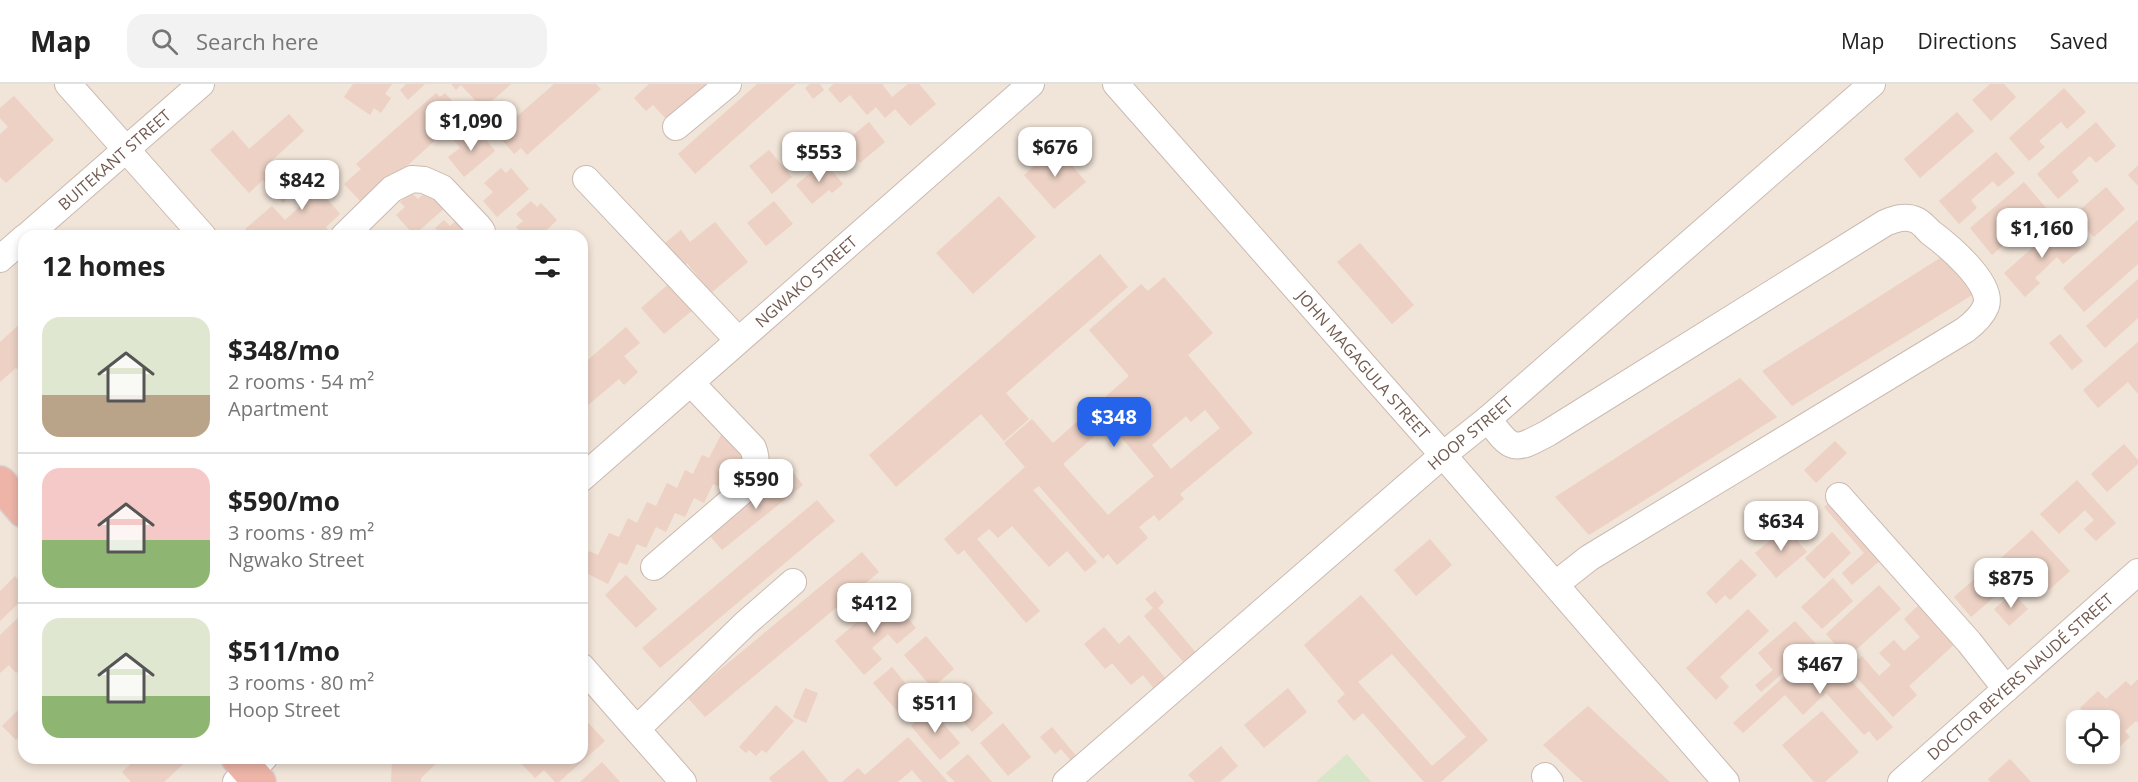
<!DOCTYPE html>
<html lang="en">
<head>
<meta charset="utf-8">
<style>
	body { margin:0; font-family:"Open Sans",sans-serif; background:#f2f2f2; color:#222; height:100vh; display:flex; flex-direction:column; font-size:22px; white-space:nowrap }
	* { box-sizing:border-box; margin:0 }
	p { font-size:20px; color:#767676 }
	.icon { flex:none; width:33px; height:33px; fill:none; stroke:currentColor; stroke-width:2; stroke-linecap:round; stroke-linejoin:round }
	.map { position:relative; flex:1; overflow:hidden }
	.details { position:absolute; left:18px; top:146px; width:570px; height:534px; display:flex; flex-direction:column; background:#fff; border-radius:18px; box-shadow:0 3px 9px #0003 }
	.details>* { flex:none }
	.controls { position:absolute; left:2066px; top:626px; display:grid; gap:12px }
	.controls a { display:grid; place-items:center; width:54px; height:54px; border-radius:12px; background:#fff; box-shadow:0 3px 9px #0003; font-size:30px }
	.price { position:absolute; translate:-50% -51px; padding:0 14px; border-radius:12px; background:#fff; color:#222; font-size:20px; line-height:39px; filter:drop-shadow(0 2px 3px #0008) }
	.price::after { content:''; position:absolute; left:50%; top:36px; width:18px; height:14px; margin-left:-9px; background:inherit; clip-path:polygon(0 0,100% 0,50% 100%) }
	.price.active { background:#2563eb; color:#fff }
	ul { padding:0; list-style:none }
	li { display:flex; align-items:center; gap:18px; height:150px; padding:0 24px }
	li+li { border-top:2px solid #e0e0e0 }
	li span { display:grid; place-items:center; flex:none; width:168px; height:120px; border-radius:18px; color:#555 }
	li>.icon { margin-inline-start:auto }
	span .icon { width:72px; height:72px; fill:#fffc; stroke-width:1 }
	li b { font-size:26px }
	h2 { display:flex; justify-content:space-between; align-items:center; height:72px; padding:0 24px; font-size:26px }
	header { display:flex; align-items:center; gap:36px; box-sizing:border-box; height:84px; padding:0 30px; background:#fff; border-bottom:2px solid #e0e0e0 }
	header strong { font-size:28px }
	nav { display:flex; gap:33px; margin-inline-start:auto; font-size:21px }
	.search { width:420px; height:54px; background:#f2f2f2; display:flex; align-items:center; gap:15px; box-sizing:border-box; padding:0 21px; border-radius:18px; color:#767676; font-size:22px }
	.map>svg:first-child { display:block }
	.residential { fill:#f1e4d8; fill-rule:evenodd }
	.green { fill:#d7e6c9 }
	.building { fill:#ecd1c4; fill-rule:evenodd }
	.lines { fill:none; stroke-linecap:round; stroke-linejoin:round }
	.minor-casing { stroke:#cbbab0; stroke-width:28 }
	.highway-casing { stroke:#d7d1ce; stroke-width:36 }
	.minor { stroke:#fff; stroke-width:26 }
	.highway { stroke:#edb4a7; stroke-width:33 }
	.labels { text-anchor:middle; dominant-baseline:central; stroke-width:6; stroke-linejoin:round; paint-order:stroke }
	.street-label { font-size:16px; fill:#71594f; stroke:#fdf6ef }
</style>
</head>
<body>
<header>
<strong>Map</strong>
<div class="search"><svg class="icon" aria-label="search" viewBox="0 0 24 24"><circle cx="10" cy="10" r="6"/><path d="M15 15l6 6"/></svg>Search here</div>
<nav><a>Map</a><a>Directions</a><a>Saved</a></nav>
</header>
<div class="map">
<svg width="2138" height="698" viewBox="0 0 2138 698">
	<rect width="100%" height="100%" fill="#faf2e9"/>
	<!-- residential -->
	<path class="residential" d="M0 0H2138V698H0ZM24 152H582V674H24ZM2076 636H2109V669H2076Z"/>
	<!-- green -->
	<polygon class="green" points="1347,670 1371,698 1316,698"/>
	<!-- building -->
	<g class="building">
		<polygon points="353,0 392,0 385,10 391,14 381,29 374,24 370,31 344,13"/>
		<polygon points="406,0 425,0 408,16 400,6"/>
		<polygon points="451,0 511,0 483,25 461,1 456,6"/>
		<polygon points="554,0 596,0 601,5 527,71 521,64 514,70 497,50"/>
		<polygon points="649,0 710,0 669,38 653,21 646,27 634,14"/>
		<polygon points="757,0 796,0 695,90 678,70"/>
		<polygon points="810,0 820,0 824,6 813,15 805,4"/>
		<polygon points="834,0 882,0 892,13 908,0 919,0 936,20 910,42 895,25 885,34 876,23 867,31 850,11 840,19 828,5"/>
		<polygon points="1990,0 2004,0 2016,13 1991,37 1972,16"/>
		<polygon points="2064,4 2086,28 2067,45 2061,38 2039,57 2045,63 2029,77 2009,54"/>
		<polygon points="436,9 440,13 445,9 464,30 364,121 344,100 361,85 356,80"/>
		<polygon points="14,12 54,56 6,99 0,93 0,50 8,43 0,34 0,24"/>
		<polygon points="1957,28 1974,47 1920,94 1904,75"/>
		<polygon points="289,30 304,47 266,82 292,111 283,119 263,96 249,109 210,66 233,46 249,65"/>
		<polygon points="869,38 885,58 860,79 843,59"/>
		<polygon points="2096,38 2116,62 2096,79 2090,72 2072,88 2079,97 2058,115 2037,90"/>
		<polygon points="466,46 472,53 479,47 495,67 464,93 448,73 460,64 454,56"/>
		<polygon points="1056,63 1086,98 1054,125 1024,91"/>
		<polygon points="769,66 792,93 772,110 749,82"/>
		<polygon points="1996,68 2015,89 1998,103 1993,97 1971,116 1977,124 1959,140 1939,117"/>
		<polygon points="824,77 843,100 832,109 829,106 812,120 796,101"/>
		<polygon points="319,81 336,101 324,111 340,130 326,143 331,150 329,152 279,152 275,147 270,152 251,152 245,145 272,122 285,136 307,116 295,102"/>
		<polygon points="2138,81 2138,102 2128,91"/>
		<polygon points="501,84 506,89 511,84 529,105 497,133 483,117 493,108 484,99"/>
		<polygon points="2024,98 2047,125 2028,141 2022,133 2001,151 2007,158 1992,171 1970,144"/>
		<polygon points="2106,103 2125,125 2094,153 2074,131"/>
		<polygon points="429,105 446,123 414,151 396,131 405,123 400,118 411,108 418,115"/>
		<polygon points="999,112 1036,153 973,210 936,169"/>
		<polygon points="531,117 537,123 541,119 557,136 541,152 518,152 521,149 516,143 523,137 516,130"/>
		<polygon points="774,117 793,140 766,162 747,139"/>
		<polygon points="444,136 450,142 457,136 472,152 435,152 439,148 435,144"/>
		<polygon points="2138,136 2138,180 2084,228 2063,204"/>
		<polygon points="715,138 748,178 711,209 687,179 684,183 665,159 681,146 690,158"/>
		<polygon points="2059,140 2081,165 2063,180 2057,173 2035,194 2040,199 2025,213 2004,189"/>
		<polygon points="1360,159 1414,221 1392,240 1337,178"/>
		<polygon points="1948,169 1982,205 1792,322 1762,287"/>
		<polygon points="1100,170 1128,203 1006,309 1029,335 1004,357 981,330 896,403 869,371"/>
		<path d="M1164 193 1213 249 1188 271 1253 349 1180 410 1184 415 1159 437 1154 431 1139 443 1148 454 1117 481 1108 470 1103 475 1039 402 1033 406 1097 478 1085 488 1067 467 1049 483 1012 442 998 454 989 445 977 455 1040 527 1026 539 964 466 958 471 944 455 1025 383 1004 359 1032 335 1053 359 1129 292 1089 246 1141 200 1148 207ZM1205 326 1220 344 1171 385 1152 361 1186 332 1191 338ZM1109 339 1154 392 1108 431 1063 380Z"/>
		<polygon points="2138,195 2138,234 2105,264 2086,242"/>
		<polygon points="671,198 694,225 664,250 641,224"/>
		<polygon points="24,236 24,292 16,284 0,298 0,258"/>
		<polygon points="626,243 640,259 624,272 638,288 624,301 619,295 587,322 582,317 582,281"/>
		<polygon points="2060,250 2083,277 2072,286 2049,259"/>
		<polygon points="2138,258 2138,310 2128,298 2098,324 2083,306"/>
		<polygon points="1740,294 1777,333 1589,451 1555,413"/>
		<polygon points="722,349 750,363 739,387 732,384 722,404 713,400 704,419 694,414 685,433 675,429 666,448 656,443 646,464 637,460 627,481 619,478 608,500 582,487 582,482 589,467 598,471 609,449 619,453 628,434 637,439 647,418 656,422 667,399 677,404 685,386 693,390 702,371 709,374"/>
		<polygon points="1835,357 1847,369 1816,399 1804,386"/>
		<polygon points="2124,360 2138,376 2138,380 2107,408 2091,390"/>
		<polygon points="791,386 803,401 722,466 709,451"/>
		<polygon points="2077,396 2116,439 2096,457 2084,445 2094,436 2085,426 2059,450 2040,430"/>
		<polygon points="1833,415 1884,473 1852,501 1842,489 1864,469 1824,423"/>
		<polygon points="817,416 835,437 660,584 642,564"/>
		<polygon points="1786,443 1807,468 1776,494 1755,469"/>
		<polygon points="2032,446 2070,487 2049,506 2034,489 2023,499 2001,474"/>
		<polygon points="1832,448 1851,469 1824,495 1805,474"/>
		<polygon points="1430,455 1452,481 1416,512 1394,486"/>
		<polygon points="862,468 879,488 705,633 687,613"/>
		<polygon points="1741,475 1757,491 1730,516 1725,511 1716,520 1706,509"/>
		<polygon points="1989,482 2007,502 1971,533 1954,513"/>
		<polygon points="626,491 657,525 636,544 605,511"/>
		<polygon points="15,492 24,502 24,514 0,537 0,507"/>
		<polygon points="1833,494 1853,517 1822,545 1801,523"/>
		<polygon points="1879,501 1901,525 1847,574 1826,550"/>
		<polygon points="1155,507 1164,518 1158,524 1198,571 1186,581 1144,532 1153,524 1145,515"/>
		<polygon points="2013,509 2028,525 2009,542 1994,525"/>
		<polygon points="888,511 916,544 897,560 888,550 872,564 882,575 864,591 835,557"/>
		<path d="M1361 511 1488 656 1441 698H1424L1363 629 1354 637 1337 617 1345 610 1304 561ZM1392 570 1466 653 1432 682 1358 598Z"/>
		<polygon points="1922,518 1958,557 1909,602 1917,611 1893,633 1848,584 1862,572 1879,592 1891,581 1879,569 1894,556 1904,567 1920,553 1904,535"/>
		<polygon points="1748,525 1769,547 1720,593 1729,603 1716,616 1686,584"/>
		<polygon points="19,533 24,538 24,582 16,589 9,581 0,589 0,551"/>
		<polygon points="1795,537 1816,560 1761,608 1755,601 1773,586 1758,569"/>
		<polygon points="1104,543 1119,560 1129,551 1167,596 1155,606 1143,591 1131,601 1112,579 1105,585 1084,560"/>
		<polygon points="926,552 954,585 932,604 904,571"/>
		<polygon points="1819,561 1893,643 1877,657 1869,647 1864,651 1826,609 1803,631 1785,611 1743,649 1733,639"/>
		<polygon points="892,583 920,617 902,633 873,599"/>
		<polygon points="2138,595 2138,639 2136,637 2125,647 2130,653 2118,664 2109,655 2109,636 2091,636 2080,624 2098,607 2106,615 2126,597 2131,602"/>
		<polygon points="965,597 993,629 972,648 943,616"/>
		<polygon points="805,604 818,609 806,639 793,633"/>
		<polygon points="1288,604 1307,628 1264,664 1244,641"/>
		<polygon points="776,621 794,637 766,669 762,666 756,672 749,666 746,669 739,663"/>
		<polygon points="1588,622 1670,698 1583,698 1543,661"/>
		<polygon points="931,625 960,659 940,676 911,642"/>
		<polygon points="17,627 24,634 24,648 16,656 2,642"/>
		<polygon points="1822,627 1859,668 1825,698 1814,698 1782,661"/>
		<polygon points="582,632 605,657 559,698 555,698 544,686 535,694 516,674 582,674"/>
		<polygon points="1003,639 1031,673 1008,692 980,659"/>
		<polygon points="1052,643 1078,674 1073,679 1061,665 1055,670 1040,653"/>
		<polygon points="908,653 948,698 922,698 912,686 898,698 842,698 858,684 865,691"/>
		<polygon points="1221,662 1238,682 1220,698 1195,698 1188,691"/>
		<polygon points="803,666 829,698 772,698 769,694"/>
		<polygon points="968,670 992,698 955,698 946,689"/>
		<polygon points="137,674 190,674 164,698 131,698 122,688"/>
		<polygon points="392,674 442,674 421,694 421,698 391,698"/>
		<polygon points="2010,675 2031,698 1990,698 1988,695"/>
		<polygon points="602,678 620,698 580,698"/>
	</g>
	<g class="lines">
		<!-- minor casing -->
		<g class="minor-casing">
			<g id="minor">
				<polyline points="68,0 203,152"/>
				<path id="s1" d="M1116 0 1443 371 1726 698"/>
				<polyline points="676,43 728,0"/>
				<polyline points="586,95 738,256"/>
				<path id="s2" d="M27 152 201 0"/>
				<polyline points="344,152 392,105 412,95 424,96 442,104 478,142 482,147 482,152"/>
				<polyline points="0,175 24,154"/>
				<path d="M1488 335C1512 367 1513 368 1548 349L1885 139C1895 135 1905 131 1916 136 1921 138 1926 144 1930 148 1946 160 1994 199 1986 222 1982 232 1973 240 1965 246L1589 474 1556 500"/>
				<path id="s3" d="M582 394 1031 0"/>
				<polyline points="1839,412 1969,558 2006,605"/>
				<path d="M654 483 746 404C755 390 759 381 753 364L691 299"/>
				<polyline points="582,583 683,698"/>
				<polyline points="637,645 746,539 793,498"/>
				<polyline points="1545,692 1550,698"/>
				<polyline points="236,698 264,674"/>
				<path id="s4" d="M1066 698 1443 371 1488 335 1872 0"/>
				<path id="s5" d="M1901 698 2138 488"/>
			</g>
		</g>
		<!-- highway casing -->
		<g class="highway-casing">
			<g id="highway">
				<polyline points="0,399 24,427"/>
				<polyline points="238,674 259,698"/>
			</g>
		</g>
		<!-- minor -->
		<use href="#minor" class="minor"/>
		<!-- highway -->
		<use href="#highway" class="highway"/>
	</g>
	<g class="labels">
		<!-- street labels -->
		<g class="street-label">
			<text stroke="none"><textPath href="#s2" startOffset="116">BUITEKANT STREET</textPath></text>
			<text stroke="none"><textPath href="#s3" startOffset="298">NGWAKO STREET</textPath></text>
			<text stroke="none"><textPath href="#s1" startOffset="374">JOHN MAGAGULA STREET</textPath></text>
			<text stroke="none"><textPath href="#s4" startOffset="534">HOOP STREET</textPath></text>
			<text stroke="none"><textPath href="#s5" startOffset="159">DOCTOR BEYERS NAUDÉ STREET</textPath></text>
		</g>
	</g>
</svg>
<div class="controls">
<a><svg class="icon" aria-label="locate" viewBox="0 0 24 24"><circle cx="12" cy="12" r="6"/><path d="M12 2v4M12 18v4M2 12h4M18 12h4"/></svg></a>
</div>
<b class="price" style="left:471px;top:68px">$1,090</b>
<b class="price" style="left:1055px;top:94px">$676</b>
<b class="price" style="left:819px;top:99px">$553</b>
<b class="price" style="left:302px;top:127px">$842</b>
<b class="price" style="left:2042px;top:175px">$1,160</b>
<b class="price active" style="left:1114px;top:364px">$348</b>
<b class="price" style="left:756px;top:426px">$590</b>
<b class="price" style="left:1781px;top:468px">$634</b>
<b class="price" style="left:2011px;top:525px">$875</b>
<b class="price" style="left:874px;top:550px">$412</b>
<b class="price" style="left:1820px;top:611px">$467</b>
<b class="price" style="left:935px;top:650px">$511</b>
<section class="details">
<h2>12 homes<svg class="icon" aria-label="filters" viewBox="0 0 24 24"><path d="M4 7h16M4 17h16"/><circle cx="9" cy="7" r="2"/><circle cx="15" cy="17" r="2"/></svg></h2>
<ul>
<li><span style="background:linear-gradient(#dfe7d0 65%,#b9a48a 0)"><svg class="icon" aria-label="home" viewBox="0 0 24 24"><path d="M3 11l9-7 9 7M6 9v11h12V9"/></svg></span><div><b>$348/mo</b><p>2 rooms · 54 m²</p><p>Apartment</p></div></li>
<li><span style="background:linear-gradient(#f6c9c9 60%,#8fb573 0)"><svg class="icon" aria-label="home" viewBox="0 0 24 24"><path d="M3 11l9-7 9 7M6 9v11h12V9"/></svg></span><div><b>$590/mo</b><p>3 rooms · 89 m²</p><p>Ngwako Street</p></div></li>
<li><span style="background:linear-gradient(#dfe7d0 65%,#8fb573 0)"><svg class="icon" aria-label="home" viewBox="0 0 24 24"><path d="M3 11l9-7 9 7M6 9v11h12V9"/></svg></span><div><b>$511/mo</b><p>3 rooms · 80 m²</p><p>Hoop Street</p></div></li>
</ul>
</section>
</div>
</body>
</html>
